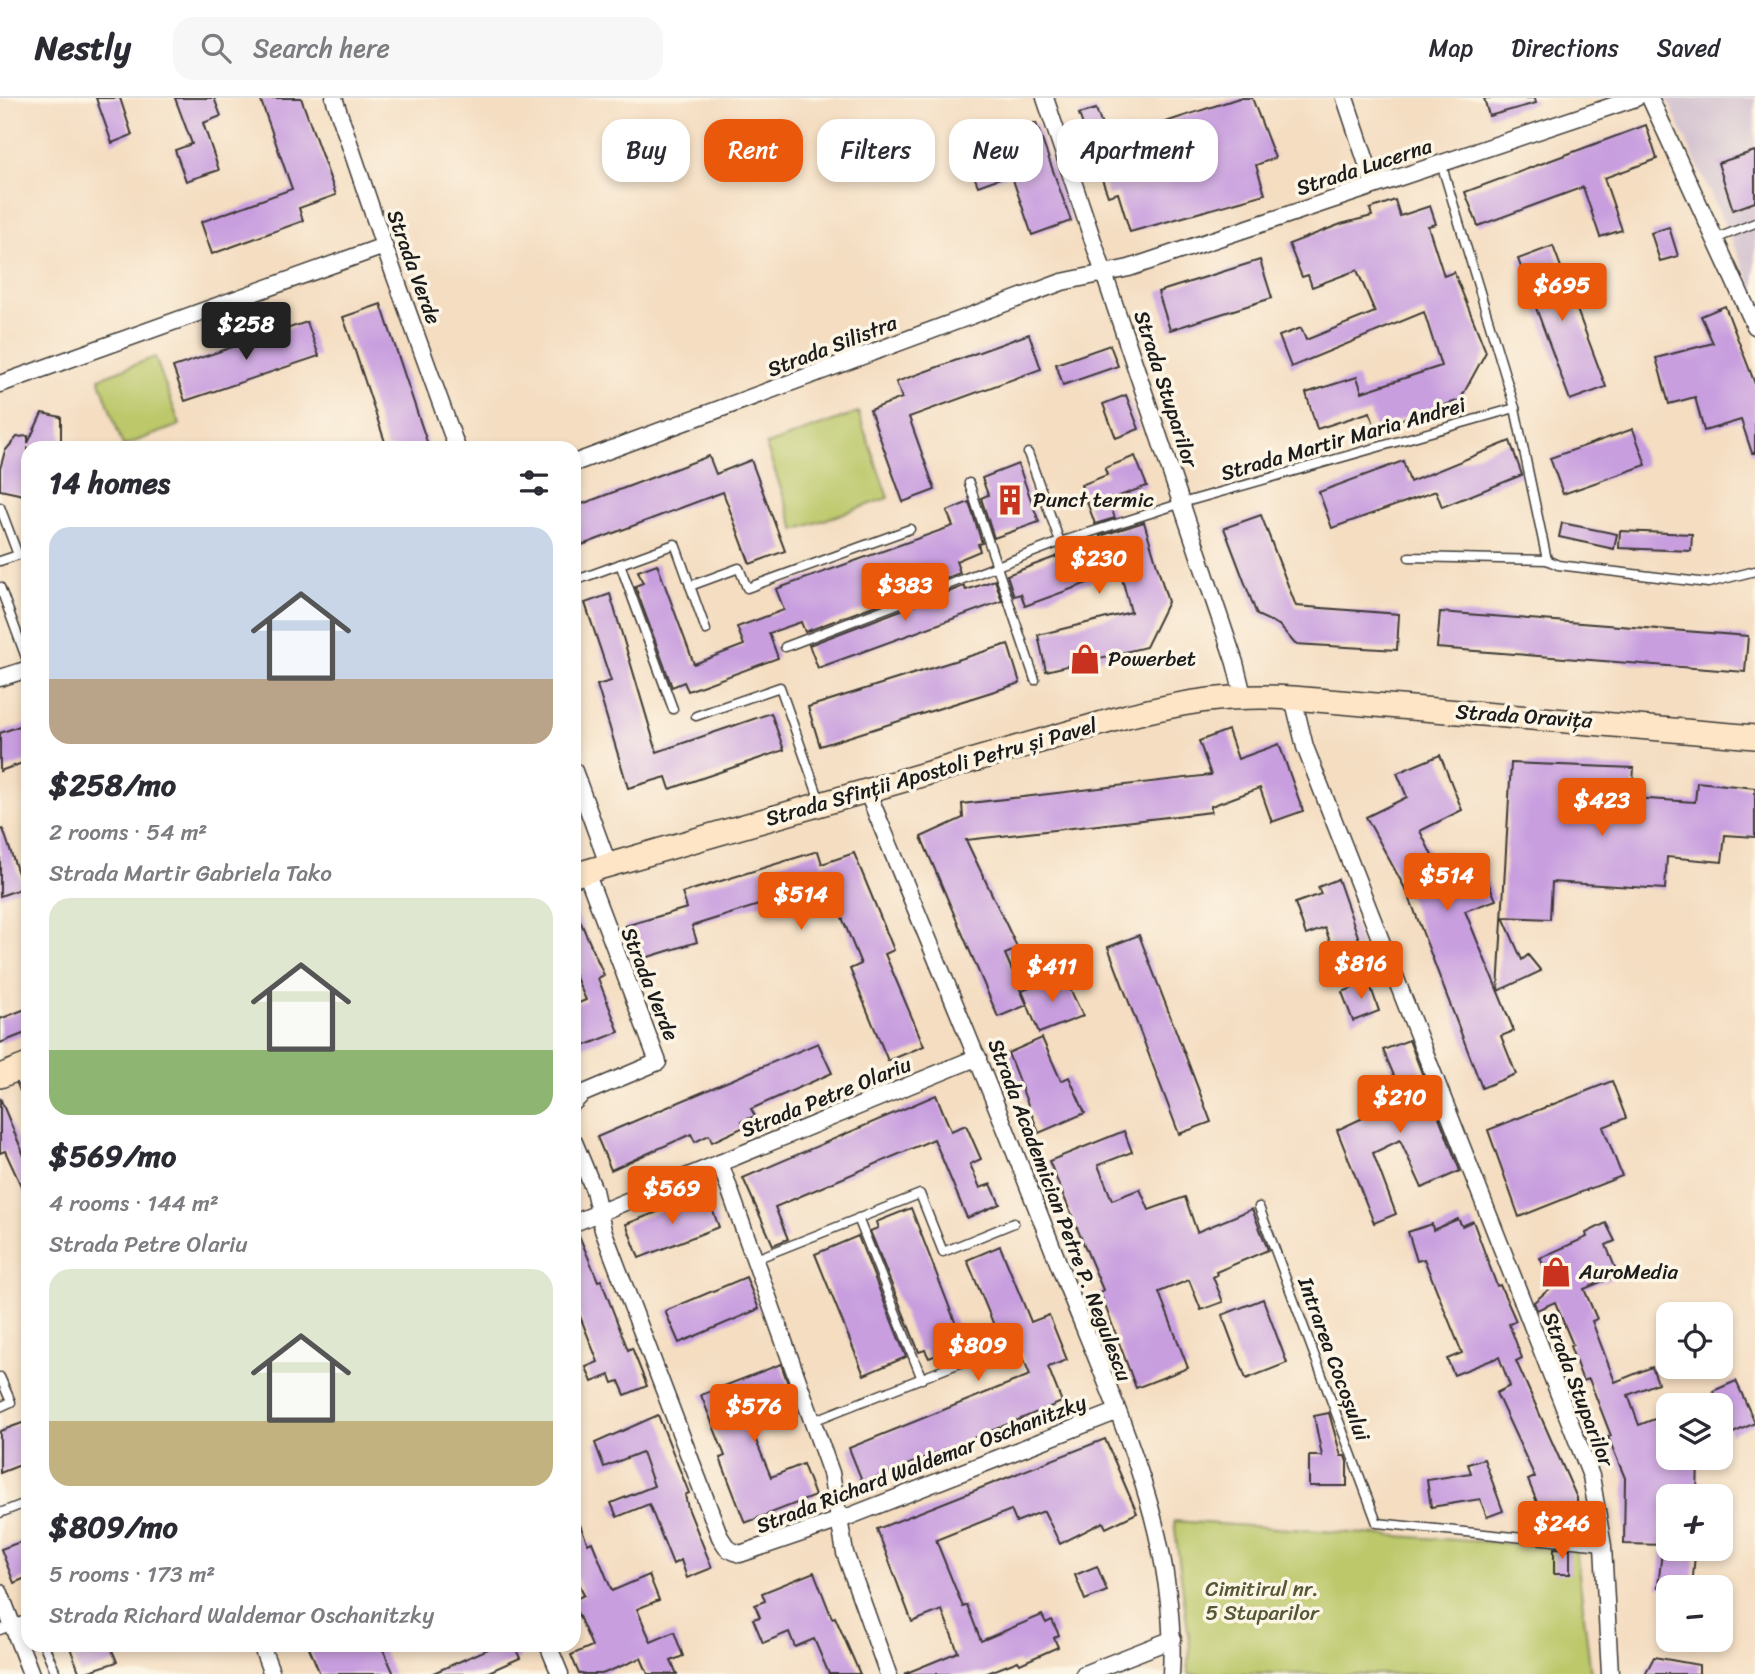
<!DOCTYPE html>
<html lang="en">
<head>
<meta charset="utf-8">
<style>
	body { margin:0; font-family:Sriracha,sans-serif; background:#f7f7f7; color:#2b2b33; height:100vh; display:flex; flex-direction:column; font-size:26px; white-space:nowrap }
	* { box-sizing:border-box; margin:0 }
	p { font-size:23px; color:#7c7c81 }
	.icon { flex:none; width:38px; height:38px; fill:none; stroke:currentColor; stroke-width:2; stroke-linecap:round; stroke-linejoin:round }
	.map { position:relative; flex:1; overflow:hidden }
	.panel { position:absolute; left:21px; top:343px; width:560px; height:1211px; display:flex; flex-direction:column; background:#fff; border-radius:21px; box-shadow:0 4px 10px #0003 }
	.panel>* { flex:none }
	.guide { position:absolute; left:602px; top:21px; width:665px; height:63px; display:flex; gap:14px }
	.buttons { position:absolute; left:1656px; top:1204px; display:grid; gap:14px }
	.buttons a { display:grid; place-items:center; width:77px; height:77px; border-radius:14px; background:#fff; box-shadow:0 4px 10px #0003; font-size:35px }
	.price { position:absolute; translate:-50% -60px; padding:0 16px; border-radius:7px; background:#ea580c; color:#fff; font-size:23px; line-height:46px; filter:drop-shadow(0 2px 4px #0008) }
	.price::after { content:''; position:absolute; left:50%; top:42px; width:21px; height:16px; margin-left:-10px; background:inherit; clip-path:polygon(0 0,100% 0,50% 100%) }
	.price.active { background:#222; color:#fff }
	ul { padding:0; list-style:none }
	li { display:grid; align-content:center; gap:14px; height:371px; padding:0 28px }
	li span { display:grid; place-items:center; height:217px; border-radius:21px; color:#555 }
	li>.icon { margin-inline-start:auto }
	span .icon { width:126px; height:126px; fill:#fffc; stroke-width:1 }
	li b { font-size:30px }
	h2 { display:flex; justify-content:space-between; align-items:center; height:84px; padding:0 28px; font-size:30px }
	.chip { padding:0 24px; border-radius:21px; background:#fff; box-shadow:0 4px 10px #0003; font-size:24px; line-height:63px }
	.chip.active { background:#ea580c; color:#fff }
	header { display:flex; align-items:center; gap:42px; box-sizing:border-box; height:98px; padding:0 35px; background:#fff; border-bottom:2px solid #e1e1e2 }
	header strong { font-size:33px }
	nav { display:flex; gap:38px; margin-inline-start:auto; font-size:24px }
	.search { width:490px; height:63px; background:#f7f7f7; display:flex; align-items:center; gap:18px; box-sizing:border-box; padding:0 24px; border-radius:21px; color:#7c7c81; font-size:26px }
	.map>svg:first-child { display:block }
	.industrial { fill:#cfbdce }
	.green { fill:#bcc86a; stroke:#6c7243; stroke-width:2 }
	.building { fill:#c89edf }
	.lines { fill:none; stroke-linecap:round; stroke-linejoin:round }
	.lane-casing { stroke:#3c3935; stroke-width:11 }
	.street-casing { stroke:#3c3935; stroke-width:19 }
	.secondary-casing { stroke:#3c3935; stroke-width:26 }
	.lane { stroke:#fff; stroke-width:8 }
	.street { stroke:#fff; stroke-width:16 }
	.secondary { stroke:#fde5c5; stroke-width:23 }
	.labels { text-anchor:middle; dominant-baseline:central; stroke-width:7; stroke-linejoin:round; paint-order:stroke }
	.street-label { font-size:21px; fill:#1c1c1c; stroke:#fcf5e5 }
	.poi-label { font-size:21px; fill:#1c1c1c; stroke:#fcf5e5; text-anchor:start }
	.park-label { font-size:21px; fill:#545837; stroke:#fcf5e5 }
</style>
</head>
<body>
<header>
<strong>Nestly</strong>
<div class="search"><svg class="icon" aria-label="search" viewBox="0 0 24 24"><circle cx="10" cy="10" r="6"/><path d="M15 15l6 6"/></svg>Search here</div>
<nav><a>Map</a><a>Directions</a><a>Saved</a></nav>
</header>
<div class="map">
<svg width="1755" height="1576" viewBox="0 0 1755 1576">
	<rect width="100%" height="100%" fill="#fcf5e5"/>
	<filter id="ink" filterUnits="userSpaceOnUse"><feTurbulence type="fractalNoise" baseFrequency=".0143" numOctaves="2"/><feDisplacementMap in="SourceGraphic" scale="14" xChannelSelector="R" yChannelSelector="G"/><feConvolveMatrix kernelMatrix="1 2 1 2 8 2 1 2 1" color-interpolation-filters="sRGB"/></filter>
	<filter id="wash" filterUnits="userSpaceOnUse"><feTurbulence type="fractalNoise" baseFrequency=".00686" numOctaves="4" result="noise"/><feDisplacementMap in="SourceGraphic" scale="28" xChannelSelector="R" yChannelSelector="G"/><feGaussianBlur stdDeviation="1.57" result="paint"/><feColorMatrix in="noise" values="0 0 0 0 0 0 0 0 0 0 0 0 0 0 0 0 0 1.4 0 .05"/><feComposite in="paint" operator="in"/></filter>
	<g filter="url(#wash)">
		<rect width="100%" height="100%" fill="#f4ddc1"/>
		<!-- industrial -->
		<polygon class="industrial" points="1667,0 1755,0 1755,194"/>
		<!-- green -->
		<g class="green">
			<polygon points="155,259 180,327 123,348 99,280"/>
			<polygon points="858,314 888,400 795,432 766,347"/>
			<polygon points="1174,1423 1576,1450 1591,1576 1188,1576 1190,1549"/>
		</g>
		<g id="blocks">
			<!-- building -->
			<g class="building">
				<polygon points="96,0 120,0 132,37 112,45"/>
				<polygon points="175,0 214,0 221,18 203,25 219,72 186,83 175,52 192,46"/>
				<polygon points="260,0 301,0 336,97 299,110 303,123 212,156 201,124 292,91"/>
				<polygon points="1239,0 1252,0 1275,60 1256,67 1265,96 1130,134 1118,95 1108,98 1079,16 1096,11 1106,39 1128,31 1129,36"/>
				<polygon points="1484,0 1535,0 1536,5 1489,18"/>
				<polygon points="1036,25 1071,123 1032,137 1011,76 978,88 966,57 1005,43 1003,38"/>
				<polygon points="1646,27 1657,61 1604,80 1622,132 1600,139 1583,89 1478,128 1465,94"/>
				<polygon points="1755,53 1755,104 1733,112 1718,65"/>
				<polygon points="1395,102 1400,118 1430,108 1436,126 1428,128 1444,178 1454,174 1486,254 1460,302 1375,330 1370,314 1317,331 1306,295 1357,279 1362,294 1441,268 1424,214 1291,269 1279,238 1301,230 1306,242 1375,214 1357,172 1312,189 1308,177 1302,179 1289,146 1341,126 1372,118 1370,111"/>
				<polygon points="1669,129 1678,158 1660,163 1651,135"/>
				<polygon points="1553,148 1606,289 1570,302 1518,161"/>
				<polygon points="1260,162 1272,200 1170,232 1158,194"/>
				<polygon points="381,206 429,350 387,350 353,247 343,219"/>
				<polygon points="1725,208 1755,286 1755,355 1752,355 1741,322 1704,333 1695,299 1669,306 1656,260 1713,245 1701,218"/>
				<polygon points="307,224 319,258 185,303 173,269"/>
				<polygon points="1029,236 1041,271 909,319 935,392 903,404 870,312 902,300 896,284"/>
				<polygon points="1110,247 1118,268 1063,287 1056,266"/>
				<polygon points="1126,297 1139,331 1116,340 1103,306"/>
				<polygon points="42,315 61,319 61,350 28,350 28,398 0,392 0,371 5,353 17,339 28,338 28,345"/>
				<polygon points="1633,331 1646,367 1563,396 1550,360"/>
				<polygon points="1510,343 1522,377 1442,409 1436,393 1332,430 1319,394 1403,363 1410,384"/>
				<polygon points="709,358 716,376 751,362 785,453 750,466 723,394 574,450 574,409"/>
				<polygon points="1135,358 1147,388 1108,402 1115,420 1095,426 1081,387 1107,377 1105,370"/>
				<polygon points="1018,366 1039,424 994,440 981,400 988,397 982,380"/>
				<polygon points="969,404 982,445 978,446 980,453 956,463 960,475 805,534 801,524 769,535 778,560 688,593 684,584 672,589 635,488 643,485 638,473 657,466 694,566 744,547 737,529 784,512 776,491 953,428 947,413"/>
				<polygon points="1261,417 1296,508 1399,516 1397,552 1295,546 1279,527 1257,517 1224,430"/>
				<polygon points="1144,424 1168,504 1146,549 1046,573 1038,537 1131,514 1120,473 1025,508 1021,496 1014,498 1007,477 1101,442 1100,438"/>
				<polygon points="1562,425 1617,436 1614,451 1559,439"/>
				<polygon points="1620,433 1692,436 1691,453 1619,450"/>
				<polygon points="995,482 1002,503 818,570 809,547 964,488 966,492"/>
				<polygon points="610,496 657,654 771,615 784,652 670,691 666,679 628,690 597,587 611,583 585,505"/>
				<polygon points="1440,514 1748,538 1745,574 1437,550"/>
				<polygon points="1008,546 1020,585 820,648 808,609"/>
				<polygon points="28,625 28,663 0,673 0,635"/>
				<polygon points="1228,632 1238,661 1279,646 1303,713 1272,724 1260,690 1211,708 1211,714 966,742 1018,851 1005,856 1027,907 998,919 921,739 963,720 962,706 1211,677 1199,643"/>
				<polygon points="1440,657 1462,712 1420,733 1442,778 1478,762 1496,802 1465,813 1514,933 1501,938 1516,976 1482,990 1408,796 1366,719 1407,699 1397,675"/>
				<polygon points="1511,665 1634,670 1632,700 1695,704 1697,684 1755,690 1755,739 1725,737 1722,764 1667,759 1665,791 1552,784 1550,821 1503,819 1522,862 1528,857 1541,873 1498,893"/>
				<polygon points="3,731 23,790 0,798 0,732"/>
				<polygon points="818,753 822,766 854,755 894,852 885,856 924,948 888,963 850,871 861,866 828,785 692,828 697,844 635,863 625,828 687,810 682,795"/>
				<polygon points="1338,781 1361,847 1335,857 1325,830 1306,837 1295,805 1321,796 1318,789"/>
				<polygon points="574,809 604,877 598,880 619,934 574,952 574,907 586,902 574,875"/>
				<polygon points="1139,837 1211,1024 1179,1036 1108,849"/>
				<polygon points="1063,876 1083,918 1039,935 1022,893"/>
				<polygon points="1369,884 1379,913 1353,923 1342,894"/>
				<polygon points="28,910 28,934 0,945 0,921"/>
				<polygon points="1042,940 1061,983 1069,979 1085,1015 1039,1035 1008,955"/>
				<polygon points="1409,942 1460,1073 1422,1090 1400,1042 1373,1055 1396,1116 1374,1125 1337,1032 1404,1001 1383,952"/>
				<polygon points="818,945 832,975 751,1011 755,1018 742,1023 744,1029 712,1044 709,1037 695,1044 691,1036 611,1072 597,1039"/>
				<polygon points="1612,983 1626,1020 1603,1029 1622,1078 1519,1119 1488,1032"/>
				<polygon points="936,997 951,1033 966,1027 981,1061 970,1066 980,1090 991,1086 1000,1106 967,1120 934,1041 775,1109 788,1141 773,1147 743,1080"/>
				<polygon points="0,1000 28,1067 28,1103 5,1053 0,1055"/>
				<polygon points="1124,1033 1132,1054 1098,1067 1112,1102 1140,1091 1149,1112 1185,1099 1197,1134 1252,1111 1268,1152 1216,1174 1217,1177 1213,1179 1223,1204 1201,1212 1189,1182 1159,1194 1188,1270 1136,1290 1100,1194 1103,1192 1049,1063"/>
				<polygon points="706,1095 719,1129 639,1160 626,1126"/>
				<polygon points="911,1110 964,1247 929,1260 925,1252 919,1254 870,1133 878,1130 876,1124"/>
				<polygon points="1458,1121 1462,1128 1473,1123 1497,1188 1500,1187 1516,1223 1509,1226 1522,1260 1516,1263 1577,1400 1578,1430 1570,1430 1570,1438 1554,1436 1554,1431 1542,1432 1541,1414 1528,1382 1535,1379 1496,1295 1510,1288 1499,1259 1454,1277 1447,1261 1462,1255 1424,1161 1417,1163 1408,1134 1432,1126 1433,1132"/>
				<polygon points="1606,1125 1615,1143 1606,1147 1618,1177 1584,1191 1597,1221 1592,1223 1615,1284 1652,1269 1658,1285 1628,1297 1639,1327 1668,1316 1668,1360 1698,1360 1697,1398 1668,1398 1668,1447 1624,1446 1625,1380 1608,1339 1611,1338 1589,1281 1583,1283 1570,1248 1573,1247 1555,1204 1537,1212 1534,1204 1553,1188 1540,1160 1587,1139 1586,1135"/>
				<polygon points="574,1135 578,1135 598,1183 601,1182 628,1252 632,1250 647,1288 625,1297 619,1283 613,1285 610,1277 592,1284 586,1269 598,1264 574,1203"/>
				<polygon points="858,1138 906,1259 864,1277 815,1156"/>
				<polygon points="1000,1148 1031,1224 1049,1217 1067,1262 1048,1269 1062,1304 863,1385 849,1350 1030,1277 1012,1231 998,1237 967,1162"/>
				<polygon points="746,1179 759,1211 679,1245 665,1213"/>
				<polygon points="1263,1201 1287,1265 1246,1281 1222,1217"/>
				<polygon points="781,1266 794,1303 747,1321 771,1379 803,1366 815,1398 745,1425 720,1360 725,1358 701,1297"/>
				<polygon points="1736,1283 1755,1325 1731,1336 1713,1293"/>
				<polygon points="1329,1315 1341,1358 1345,1358 1347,1364 1347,1388 1309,1388 1309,1358 1322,1358 1314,1318"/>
				<polygon points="658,1317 689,1395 685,1397 688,1410 712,1470 687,1480 681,1462 673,1466 649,1406 617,1419 611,1405 654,1388 642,1354 604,1369 595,1345"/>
				<polygon points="28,1323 28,1364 0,1375 0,1333"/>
				<polygon points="1105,1341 1137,1415 1106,1430 1103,1424 1060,1446 1044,1413 1016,1424 1011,1412 936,1442 963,1509 967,1507 981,1543 1042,1517 1046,1525 1052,1522 1059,1537 1054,1540 1058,1549 1020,1566 1018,1563 985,1576 904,1576 958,1554 942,1512 912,1524 877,1431"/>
				<polygon points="1484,1361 1503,1413 1487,1419 1480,1401 1431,1409 1427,1382 1471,1375 1468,1366"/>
				<polygon points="574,1413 588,1446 592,1444 612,1493 649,1477 659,1502 637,1511 651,1544 674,1534 683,1558 671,1563 677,1576 648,1576 641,1560 602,1576 579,1576 571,1557 592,1548 574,1507 574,1502 584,1497 574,1473"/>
				<polygon points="28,1441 28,1479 14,1485 1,1451"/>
				<polygon points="1554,1450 1570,1451 1570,1476 1554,1476"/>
				<polygon points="1662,1453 1695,1457 1692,1489 1658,1489"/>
				<polygon points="1097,1468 1107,1493 1085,1502 1075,1477"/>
				<polygon points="814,1474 832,1520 835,1519 860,1576 829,1576 814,1541 795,1549 789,1534 763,1545 753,1521 760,1519 755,1507 765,1503 762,1495"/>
				<polygon points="69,1547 110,1547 117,1564 80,1576"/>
				<polygon points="308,1547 381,1547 394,1576 320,1576"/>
				<polygon points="497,1547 514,1547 520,1560 484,1576 431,1576"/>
				<polygon points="1654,1559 1699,1567 1699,1576 1645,1576"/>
			</g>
		</g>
	</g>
	<g filter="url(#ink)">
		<use href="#blocks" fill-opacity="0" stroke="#3c3935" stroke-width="2"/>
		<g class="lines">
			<!-- lane casing -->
			<g class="lane-casing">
				<g id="lane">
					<polyline points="1441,65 1515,310 1547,462 1558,467 1708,485 1755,473"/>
					<polyline points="1715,141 1755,125"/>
					<polyline points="1028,355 1060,444"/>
					<polyline points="969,385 1035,582"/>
					<polyline points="0,409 18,457 0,463"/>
					<polyline points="1409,459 1547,462"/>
					<polyline points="620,466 673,611"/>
					<polyline points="574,483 675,446 706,532"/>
					<polyline points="690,488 739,470 747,490 910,431"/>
					<polyline points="0,489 28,565"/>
					<polyline points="785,549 1060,444 1182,405 1515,310"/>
					<polyline points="696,618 780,589 820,703"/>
					<polyline points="1259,1109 1377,1425 1603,1448"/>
					<polyline points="858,1120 922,1281"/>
					<polyline points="756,1161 920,1096 943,1154 1014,1125"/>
					<polyline points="0,1279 11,1304 0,1309"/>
					<polyline points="813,1323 983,1256"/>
					<polyline points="0,1415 28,1404"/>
					<polyline points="0,1532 28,1521"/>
					<polyline points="44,1547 55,1573"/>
				</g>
			</g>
			<!-- street casing -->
			<g class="street-casing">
				<g id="street">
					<polyline points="334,0 384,148 457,350"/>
					<polyline points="1045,0 1235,565 1243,597"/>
					<polyline points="1345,0 1374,87"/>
					<polyline points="1650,0 1755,228"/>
					<polyline points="0,286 384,148"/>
					<polyline points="574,365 1062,184 1129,170 1636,0"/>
					<polyline points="0,580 28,571"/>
					<polyline points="1293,600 1305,649 1591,1378 1603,1448 1610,1576"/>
					<polyline points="574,673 608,766"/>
					<path d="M867 693C934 855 1001 1016 1064 1180 1114 1306 1179 1437 1171 1576"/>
					<polyline points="20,971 28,990"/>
					<polyline points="574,1004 582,996 658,964 586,774"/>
					<polyline points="574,1044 594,1092 603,1132 720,1439 728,1451 740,1456 840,1422 1116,1314"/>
					<polyline points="720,1065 831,1375 845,1455 888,1576"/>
					<polyline points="574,1125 978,959"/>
					<polyline points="0,1495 31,1576"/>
					<polyline points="261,1547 272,1576"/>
					<polyline points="548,1547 560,1576"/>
					<polyline points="1084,1576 1173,1541"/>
				</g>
			</g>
			<!-- secondary casing -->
			<g class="secondary-casing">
				<g id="secondary">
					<path d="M574 777 1127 618C1188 603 1231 596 1293 600L1755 639"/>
					<polyline points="0,978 28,967"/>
				</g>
			</g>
			<!-- lane -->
			<use href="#lane" class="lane"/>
			<!-- street -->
			<use href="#street" class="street"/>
			<!-- secondary -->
			<use href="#secondary" class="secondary"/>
		</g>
	</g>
	<!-- icons -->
	<defs>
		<g id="building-bare" transform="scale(2.415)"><path d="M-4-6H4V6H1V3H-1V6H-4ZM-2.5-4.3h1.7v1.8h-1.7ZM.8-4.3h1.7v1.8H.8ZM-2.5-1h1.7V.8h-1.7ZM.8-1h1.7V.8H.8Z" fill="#c8321e" stroke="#fcf5e5" stroke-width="2.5" paint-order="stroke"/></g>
		<g id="shop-bare" transform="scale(2.415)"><path d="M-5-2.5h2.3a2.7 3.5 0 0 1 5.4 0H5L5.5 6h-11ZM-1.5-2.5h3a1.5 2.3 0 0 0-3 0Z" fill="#c8321e" stroke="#fcf5e5" stroke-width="2.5" paint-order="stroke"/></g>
	</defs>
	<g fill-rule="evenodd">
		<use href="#building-bare" x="1010" y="402"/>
		<use href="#shop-bare" x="1085" y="561"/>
		<use href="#shop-bare" x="1556" y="1174"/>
	</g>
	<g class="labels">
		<!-- street labels -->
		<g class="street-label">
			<text transform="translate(1364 69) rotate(-18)">Strada Lucerna</text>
			<text transform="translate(414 169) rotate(70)">Strada Verde</text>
			<text transform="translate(832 248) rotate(-21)">Strada Silistra</text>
			<text transform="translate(1166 291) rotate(72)">Strada Stuparilor</text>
			<text transform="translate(1343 341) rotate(-16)">Strada Martir Maria Andrei</text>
			<text transform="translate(1524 618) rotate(4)">Strada Oravița</text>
			<text transform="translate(931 674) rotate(-16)">Strada Sfinții Apostoli Petru și Pavel</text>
			<text transform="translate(650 886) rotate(68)">Strada Verde</text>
			<text transform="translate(826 999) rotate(-22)">Strada Petre Olariu</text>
			<text transform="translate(1060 1112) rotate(69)">Strada Academician Petre P. Negulescu</text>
			<text transform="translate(1334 1261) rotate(70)">Intrarea Cocoșului</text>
			<text transform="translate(1578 1291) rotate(69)">Strada Stuparilor</text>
			<text transform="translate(921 1366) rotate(-21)">Strada Richard Waldemar Oschanitzky</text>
		</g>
		<!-- poi labels -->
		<g class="poi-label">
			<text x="1033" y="402">Punct termic</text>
			<text x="1108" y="561">Powerbet</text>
			<text x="1579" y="1174">AuroMedia</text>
		</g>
		<!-- park labels -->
		<g class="park-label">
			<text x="1262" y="1491">Cimitirul nr.<tspan x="1262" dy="24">5 Stuparilor</tspan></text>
		</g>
	</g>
</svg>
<div class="buttons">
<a><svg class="icon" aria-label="locate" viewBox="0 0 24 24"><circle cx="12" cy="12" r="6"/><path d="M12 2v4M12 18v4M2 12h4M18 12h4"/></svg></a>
<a><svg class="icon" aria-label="layers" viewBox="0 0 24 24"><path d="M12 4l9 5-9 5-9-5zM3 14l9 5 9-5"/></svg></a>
<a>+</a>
<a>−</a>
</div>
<b class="price" style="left:1562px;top:225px">$695</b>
<b class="price active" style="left:246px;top:264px">$258</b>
<b class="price" style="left:1099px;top:498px">$230</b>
<b class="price" style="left:905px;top:525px">$383</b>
<b class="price" style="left:1602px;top:740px">$423</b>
<b class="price" style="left:1447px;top:815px">$514</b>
<b class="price" style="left:801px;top:834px">$514</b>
<b class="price" style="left:1361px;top:903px">$816</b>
<b class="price" style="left:1052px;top:906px">$411</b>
<b class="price" style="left:1400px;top:1037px">$210</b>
<b class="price" style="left:672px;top:1128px">$569</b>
<b class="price" style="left:978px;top:1285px">$809</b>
<b class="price" style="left:754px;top:1346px">$576</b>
<b class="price" style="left:1562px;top:1463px">$246</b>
<div class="guide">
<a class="chip">Buy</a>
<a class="chip active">Rent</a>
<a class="chip">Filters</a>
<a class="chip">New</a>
<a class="chip">Apartment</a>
</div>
<section class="panel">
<h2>14 homes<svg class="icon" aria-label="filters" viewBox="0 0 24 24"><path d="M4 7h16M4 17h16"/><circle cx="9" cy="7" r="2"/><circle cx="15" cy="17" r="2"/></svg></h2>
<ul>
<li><span style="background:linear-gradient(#c9d6e8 70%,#b9a48a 0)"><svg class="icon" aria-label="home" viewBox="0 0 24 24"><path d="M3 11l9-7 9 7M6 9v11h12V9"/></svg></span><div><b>$258/mo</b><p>2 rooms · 54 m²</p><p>Strada Martir Gabriela Tako</p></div></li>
<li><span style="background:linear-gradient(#dfe7d0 70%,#8fb573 0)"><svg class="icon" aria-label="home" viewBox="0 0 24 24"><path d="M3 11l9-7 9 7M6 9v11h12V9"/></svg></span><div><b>$569/mo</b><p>4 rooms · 144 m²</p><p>Strada Petre Olariu</p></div></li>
<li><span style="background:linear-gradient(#dfe7d0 70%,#c2b280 0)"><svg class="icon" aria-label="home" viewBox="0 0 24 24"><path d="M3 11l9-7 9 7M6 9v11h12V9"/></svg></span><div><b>$809/mo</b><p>5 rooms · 173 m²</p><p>Strada Richard Waldemar Oschanitzky</p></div></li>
</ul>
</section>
</div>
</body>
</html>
